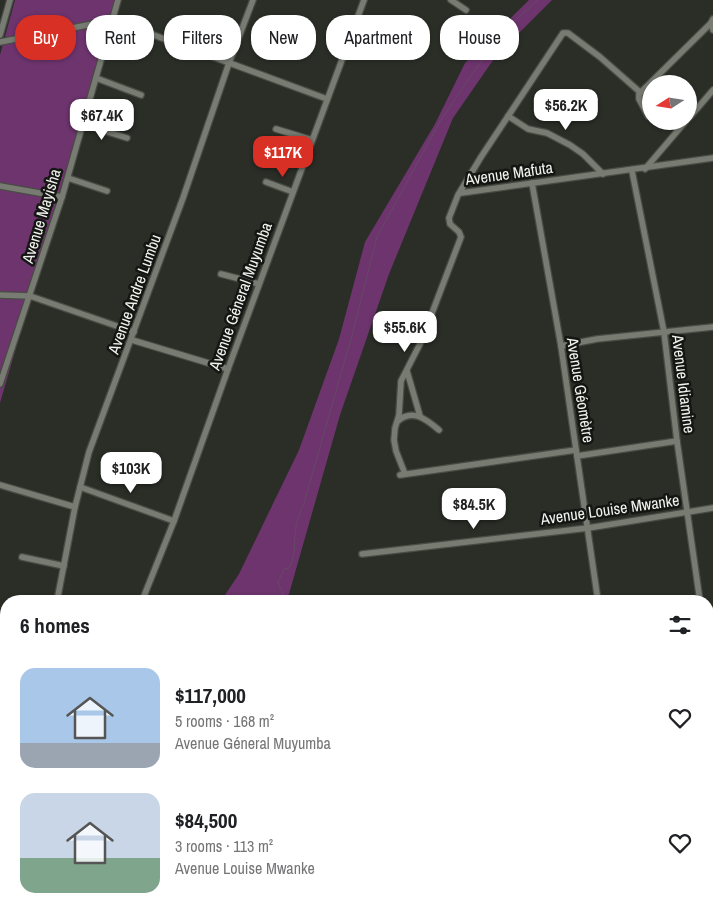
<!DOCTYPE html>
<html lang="en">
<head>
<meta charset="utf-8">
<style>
	body { margin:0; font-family:"Archivo Narrow",sans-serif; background:#f2f2f2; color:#202124; height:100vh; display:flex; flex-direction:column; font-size:19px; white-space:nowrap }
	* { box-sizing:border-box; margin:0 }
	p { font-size:16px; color:#757577 }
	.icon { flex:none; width:28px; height:28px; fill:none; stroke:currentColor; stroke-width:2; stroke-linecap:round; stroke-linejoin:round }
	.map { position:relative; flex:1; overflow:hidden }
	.panel { position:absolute; left:0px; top:595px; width:714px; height:320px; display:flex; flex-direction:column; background:#fff; border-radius:20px 20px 0 0; box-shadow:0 1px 4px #0004 }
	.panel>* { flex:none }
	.top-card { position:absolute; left:15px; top:15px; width:684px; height:45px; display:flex; gap:10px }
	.needle { width:32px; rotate:258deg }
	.buttons { position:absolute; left:642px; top:75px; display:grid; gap:10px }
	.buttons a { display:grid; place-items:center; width:55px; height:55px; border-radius:50%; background:#fff; box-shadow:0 1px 4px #0004; font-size:25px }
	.price { position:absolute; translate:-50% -42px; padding:0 11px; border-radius:10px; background:#fff; color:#222; font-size:16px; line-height:32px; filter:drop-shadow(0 1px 2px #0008) }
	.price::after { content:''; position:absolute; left:50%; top:30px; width:15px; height:11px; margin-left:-8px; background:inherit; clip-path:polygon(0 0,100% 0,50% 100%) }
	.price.selected { background:#d93025; color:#fff }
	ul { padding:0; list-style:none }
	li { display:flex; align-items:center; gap:15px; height:125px; padding:0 20px }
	li span { display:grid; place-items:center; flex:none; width:140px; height:100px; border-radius:15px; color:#555 }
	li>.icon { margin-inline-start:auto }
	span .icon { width:60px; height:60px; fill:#fffc; stroke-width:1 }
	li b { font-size:21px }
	h2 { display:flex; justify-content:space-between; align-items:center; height:60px; padding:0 20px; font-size:21px }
	.pill { padding:0 18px; border-radius:20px; background:#fff; box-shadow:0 1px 4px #0004; font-size:18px; line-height:45px }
	.pill.selected { background:#d93025; color:#fff }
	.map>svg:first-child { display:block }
	.green { fill:#6d346d }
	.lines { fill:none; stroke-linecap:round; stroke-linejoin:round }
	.stream { stroke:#664966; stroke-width:1 }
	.street-casing { stroke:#494b45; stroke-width:8 }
	.street { stroke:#787b72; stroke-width:5.5 }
	.labels { text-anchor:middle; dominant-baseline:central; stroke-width:5; stroke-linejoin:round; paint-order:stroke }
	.street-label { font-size:16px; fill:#f1f3ee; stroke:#151613 }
</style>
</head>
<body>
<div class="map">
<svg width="713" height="915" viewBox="0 0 713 915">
	<rect width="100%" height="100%" fill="#2b2e27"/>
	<!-- green -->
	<g class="green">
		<polygon points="15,0 117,0 0,403 0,55"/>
		<polygon points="529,0 552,0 496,56 453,118 389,274 340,415 287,601 221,601 239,574 299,450 339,339 365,242 435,124 465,63"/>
		<polygon points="37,909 81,909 73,915 32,915"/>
	</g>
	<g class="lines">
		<!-- stream -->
		<g class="stream">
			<path d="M282 601 283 594 278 582 284 569 289 568C295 558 294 548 295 537 295 525 299 513 304 503L351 339 377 237 442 118 500 34 538 0"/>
			<polyline points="44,915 48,909"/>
		</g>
		<!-- street casing -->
		<g class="street-casing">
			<g id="street">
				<polyline points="451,0 466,10"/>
				<polyline points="713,19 711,23 713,30"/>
				<polyline points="0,35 10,0"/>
				<polyline points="0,42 113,20 327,99"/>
				<polyline points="96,78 141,95"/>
				<polyline points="508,116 528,129 547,133 570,145 583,154 603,174"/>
				<polyline points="648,116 639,99 639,94 711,23"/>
				<polyline points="689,118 713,90"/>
				<polyline points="83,124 127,138"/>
				<polyline points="276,129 312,140"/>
				<polyline points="645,169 686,121"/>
				<polyline points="632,171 664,332 677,441 700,601"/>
				<polyline points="68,178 107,191"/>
				<polyline points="266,182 293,192"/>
				<polyline points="532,183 561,346 598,601"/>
				<polyline points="0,186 62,197"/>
				<polyline points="461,193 713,158"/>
				<polyline points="221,274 259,284"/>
				<polyline points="0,295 30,296 134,332"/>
				<polyline points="132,340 228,369"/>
				<polyline points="561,346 597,339 713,327"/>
				<polyline points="407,371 420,416"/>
				<polyline points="0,384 62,197 118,0"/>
				<path d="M398 421C413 408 427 420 439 430"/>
				<polyline points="577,456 677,441"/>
				<polyline points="405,474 396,451 394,440 395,428 399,415 401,381 421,342 461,237 459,232 450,224 449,218 458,195 481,157 563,33 568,33 600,57 641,93"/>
				<polyline points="400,475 576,450"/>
				<polyline points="0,485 75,507"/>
				<polyline points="80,487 174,521"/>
				<polyline points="362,554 588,528 713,508"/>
				<polyline points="22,557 64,566"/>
				<polyline points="57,601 75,507 89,452 183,198 229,63 253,0"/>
				<polyline points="142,601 174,521 228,369 364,0"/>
				<polyline points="708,611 713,610"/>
				<polyline points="708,644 713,676"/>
				<polyline points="0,683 6,684"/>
				<polyline points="708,712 713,711"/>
				<polyline points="0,816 6,801"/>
				<polyline points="708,816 713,815"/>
				<polyline points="0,879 6,865"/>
				<polyline points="316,909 317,915"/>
				<polyline points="537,909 538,915"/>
				<polyline points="640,909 641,915"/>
				<polyline points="707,915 713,914"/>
			</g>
		</g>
		<!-- street -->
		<use href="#street" class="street"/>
	</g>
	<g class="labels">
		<!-- street labels -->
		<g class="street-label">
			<text transform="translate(509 173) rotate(-8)">Avenue Mafuta</text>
			<text transform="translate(41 216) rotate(-73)">Avenue Mayisha</text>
			<text transform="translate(134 294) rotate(-70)">Avenue Andre Lumbu</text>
			<text transform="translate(240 296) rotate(-70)">Avenue Géneral Muyumba</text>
			<text transform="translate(684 384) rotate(83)">Avenue Idiamine</text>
			<text transform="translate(581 390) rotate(81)">Avenue Géomètre</text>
			<text transform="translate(610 509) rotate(-8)">Avenue Louise Mwanke</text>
		</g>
	</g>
</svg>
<div class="buttons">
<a><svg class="needle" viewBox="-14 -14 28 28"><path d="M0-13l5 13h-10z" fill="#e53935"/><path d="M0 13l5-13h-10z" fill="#757577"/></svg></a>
</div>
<b class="price" style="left:566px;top:131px">$56.2K</b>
<b class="price" style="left:102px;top:141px">$67.4K</b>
<b class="price selected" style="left:283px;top:178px">$117K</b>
<b class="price" style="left:405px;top:353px">$55.6K</b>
<b class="price" style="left:131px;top:494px">$103K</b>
<b class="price" style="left:474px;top:530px">$84.5K</b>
<div class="top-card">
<a class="pill selected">Buy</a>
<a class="pill">Rent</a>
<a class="pill">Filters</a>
<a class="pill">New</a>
<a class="pill">Apartment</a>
<a class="pill">House</a>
</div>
<section class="panel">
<h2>6 homes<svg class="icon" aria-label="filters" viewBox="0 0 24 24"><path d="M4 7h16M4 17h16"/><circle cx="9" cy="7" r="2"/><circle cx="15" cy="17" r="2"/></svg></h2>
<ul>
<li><span style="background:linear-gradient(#a9c7e8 75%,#9aa5b1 0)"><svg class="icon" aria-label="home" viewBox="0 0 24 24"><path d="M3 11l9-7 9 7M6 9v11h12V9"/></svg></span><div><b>$117,000</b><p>5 rooms · 168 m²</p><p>Avenue Géneral Muyumba</p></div><svg class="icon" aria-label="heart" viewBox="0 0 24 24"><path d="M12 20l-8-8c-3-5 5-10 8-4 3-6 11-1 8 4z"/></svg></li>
<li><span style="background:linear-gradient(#c9d6e8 65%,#7fa58c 0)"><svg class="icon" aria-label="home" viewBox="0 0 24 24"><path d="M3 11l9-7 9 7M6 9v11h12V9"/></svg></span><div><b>$84,500</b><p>3 rooms · 113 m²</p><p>Avenue Louise Mwanke</p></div><svg class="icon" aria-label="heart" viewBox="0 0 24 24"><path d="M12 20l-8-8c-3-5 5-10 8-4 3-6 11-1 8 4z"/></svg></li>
</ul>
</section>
</div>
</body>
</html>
